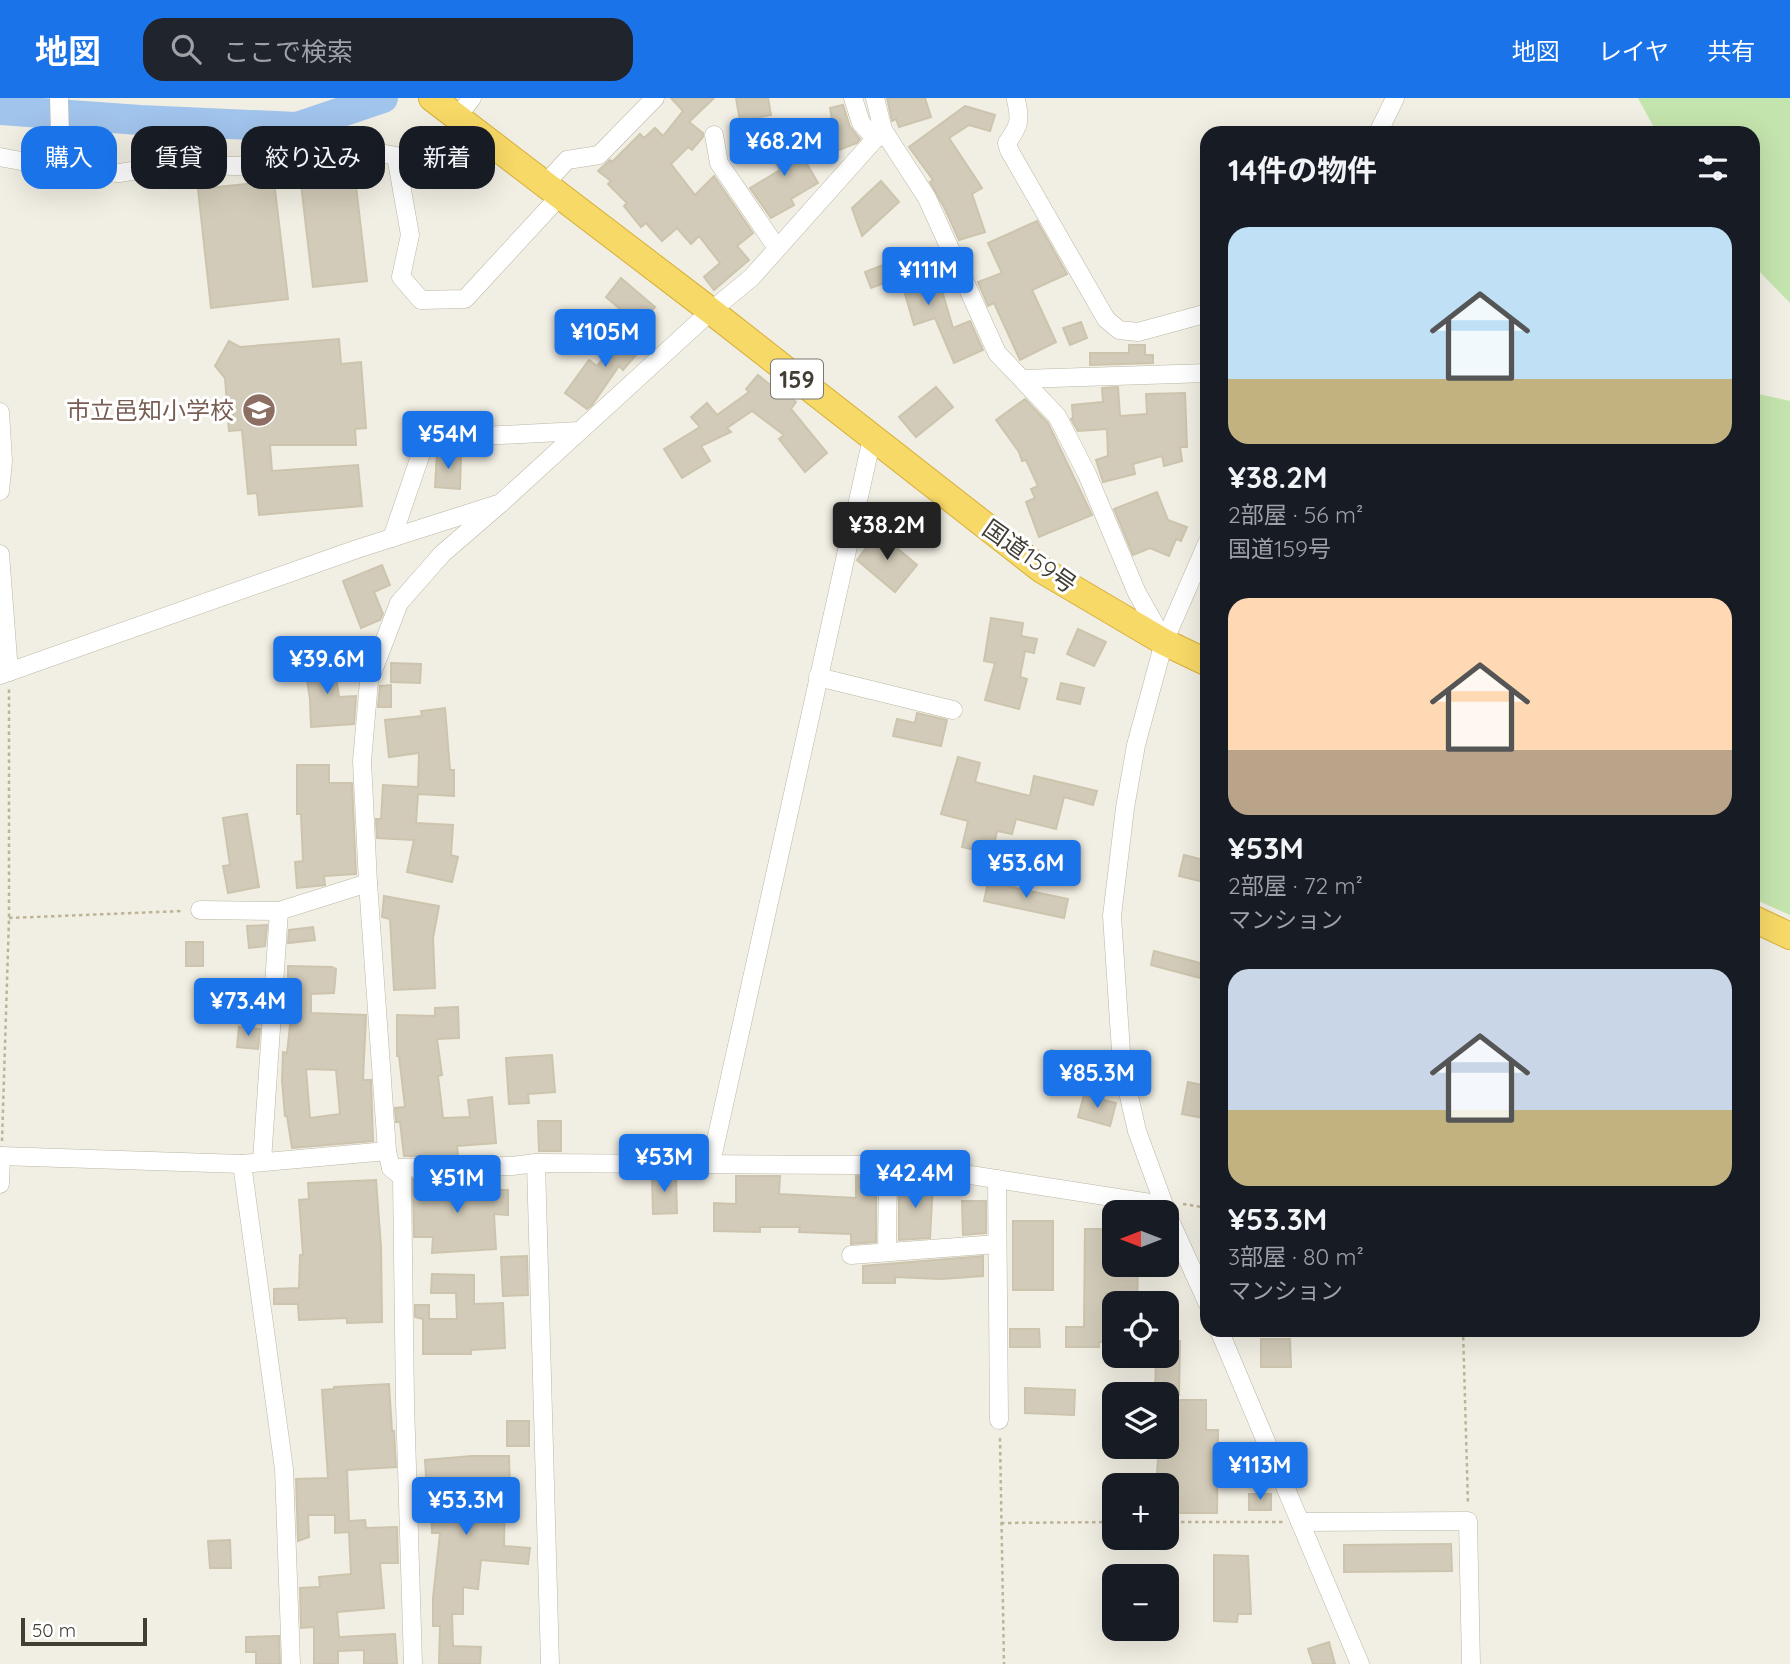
<!DOCTYPE html>
<html lang="ja">
<head>
<meta charset="utf-8">
<style>
	body { margin:0; font-family:Quicksand,"Noto Sans JP",sans-serif; background:#20242c; color:#f1f3f6; height:100vh; display:flex; flex-direction:column; font-size:26px; white-space:nowrap }
	* { box-sizing:border-box; margin:0 }
	p { font-size:23px; color:#9ea1a6 }
	.icon { flex:none; width:38px; height:38px; fill:none; stroke:currentColor; stroke-width:2; stroke-linecap:round; stroke-linejoin:round }
	.map { position:relative; flex:1; overflow:hidden }
	.details { position:absolute; left:1200px; top:28px; width:560px; height:1211px; display:flex; flex-direction:column; background:#171b24; border-radius:21px; box-shadow:0 7px 28px #0002 }
	.details>* { flex:none }
	.top-card { position:absolute; left:21px; top:28px; width:665px; height:63px; display:flex; gap:14px }
	.needle { width:46px; rotate:270deg }
	.controls { position:absolute; left:1102px; top:1102px; display:grid; gap:14px }
	.controls a { display:grid; place-items:center; width:77px; height:77px; border-radius:14px; background:#171b24; box-shadow:0 7px 28px #0002; font-size:35px }
	.scale { position:absolute; left:21px; bottom:18px; width:126px; box-sizing:border-box; padding-left:7px; border:4px solid #423e34; border-top:0; font-size:19px; line-height:24px; white-space:nowrap; color:#423e34; -webkit-text-stroke:5px #fff; paint-order:stroke }
	.price { position:absolute; translate:-50% -60px; padding:0 16px; border-radius:7px; background:#1a73e8; color:#fff; font-size:23px; line-height:46px; filter:drop-shadow(0 2px 4px #0008) }
	.price::after { content:''; position:absolute; left:50%; top:42px; width:21px; height:16px; margin-left:-10px; background:inherit; clip-path:polygon(0 0,100% 0,50% 100%) }
	.price.on { background:#222; color:#fff }
	ul { padding:0; list-style:none }
	li { display:grid; align-content:center; gap:14px; height:371px; padding:0 28px }
	li span { display:grid; place-items:center; height:217px; border-radius:21px; color:#555 }
	li>.icon { margin-inline-start:auto }
	span .icon { width:126px; height:126px; fill:#fffc; stroke-width:1 }
	li b { font-size:30px }
	h2 { display:flex; justify-content:space-between; align-items:center; height:84px; padding:0 28px; font-size:30px }
	.tag { padding:0 24px; border-radius:21px; background:#171b24; box-shadow:0 7px 28px #0002; font-size:24px; line-height:63px }
	.tag.on { background:#1a73e8; color:#fff }
	header { display:flex; align-items:center; gap:42px; box-sizing:border-box; height:98px; padding:0 35px; background:#1a73e8; color:#fff }
	header strong { font-size:33px }
	nav { display:flex; gap:38px; margin-inline-start:auto; font-size:24px }
	.search { width:490px; height:63px; background:#20242c; display:flex; align-items:center; gap:18px; box-sizing:border-box; padding:0 24px; border-radius:21px; color:#9ea1a6; font-size:26px }
	.map>svg:first-child { display:block }
	.green { fill:#c4e4ad }
	.lines { fill:none; stroke-linecap:round; stroke-linejoin:round }
	.river { stroke:#a1c4ec; stroke-width:30 }
	.building { fill:#d2cbb9; stroke:#ccc4ad; stroke-width:2; fill-rule:evenodd }
	.minor-casing { stroke:#bbb7a6; stroke-width:19 }
	.highway-casing { stroke:#d6af38; stroke-width:28 }
	.path { stroke:#bdb498; stroke-width:2.5; stroke-dasharray:3.5 3.5; stroke-linecap:butt }
	.minor { stroke:#fff; stroke-width:18 }
	.highway { stroke:#f7d967; stroke-width:26 }
	.labels { text-anchor:middle; dominant-baseline:central; stroke-width:6; stroke-linejoin:round; paint-order:stroke }
	.shield { fill:#fff; stroke:#7b7871; stroke-width:2 }
	.shield-label { font-size:23px; font-weight:bold; fill:#423e34 }
	.education-label { font-size:24px; fill:#785e54; stroke:#fff; text-anchor:end }
	.street-label { font-size:24px; fill:#423e34; stroke:#fff }
</style>
</head>
<body>
<header>
<strong>地図</strong>
<div class="search"><svg class="icon" aria-label="search" viewBox="0 0 24 24"><circle cx="10" cy="10" r="6"/><path d="M15 15l6 6"/></svg>ここで検索</div>
<nav><a>地図</a><a>レイヤ</a><a>共有</a></nav>
</header>
<div class="map">
<svg width="1790" height="1566" viewBox="0 0 1790 1566">
	<rect width="100%" height="100%" fill="#f1eee3"/>
	<!-- green -->
	<g class="green">
		<polygon points="1638,0 1790,0 1790,205 1754,168 1754,35 1657,35"/>
		<polygon points="1754,295 1790,303 1790,817 1754,801"/>
	</g>
	<g class="lines">
		<!-- river -->
		<polyline class="river" points="0,12 140,22 297,29 383,0"/>
	</g>
	<!-- building -->
	<g class="building">
		<polygon points="671,0 714,0 689,24 703,35 703,39 692,52 688,49 671,66 695,97 714,78 753,135 737,148 749,162 714,192 704,179 720,165 699,138 691,146 677,130 662,143 646,125 641,129 624,108 627,105 608,86 611,83 598,73 610,62 612,64 640,36 644,40 655,30 663,38 683,13"/>
		<polygon points="736,0 768,0 771,17 740,23"/>
		<polygon points="887,0 925,0 931,19 899,29 896,21 892,23"/>
		<polygon points="843,7 850,29 860,41 857,45 831,55 824,37 834,33 830,10"/>
		<polygon points="965,8 995,17 990,33 969,27 949,40 982,90 972,96 985,134 959,142 945,111 930,84 933,82 909,49"/>
		<polygon points="789,35 818,85 791,101 794,107 771,120 750,90 780,72 766,48"/>
		<polygon points="355,79 367,183 313,189 301,86"/>
		<polygon points="274,83 288,201 211,210 198,91"/>
		<polygon points="881,83 899,104 862,138 852,110"/>
		<polygon points="1037,123 1067,176 1032,192 1056,244 1020,262 994,205 988,208 978,184 1002,175 988,145"/>
		<polygon points="908,157 922,192 940,186 953,230 970,223 983,252 954,265 935,220 914,227 900,179 871,190 865,174"/>
		<polygon points="621,180 655,209 639,227 606,199"/>
		<polygon points="1081,224 1087,240 1070,247 1063,230"/>
		<polygon points="631,228 648,243 623,272 619,268 592,307 587,311 565,295 589,262 597,268"/>
		<polygon points="339,241 341,266 361,264 366,330 355,331 356,347 270,347 272,373 358,367 362,408 259,417 257,395 248,396 242,332 229,333 225,280 215,268 229,243 240,249"/>
		<polygon points="1129,247 1145,247 1145,257 1153,257 1153,265 1090,267 1090,255 1129,255"/>
		<polygon points="758,277 779,294 780,292 796,304 791,311 827,355 805,374 779,341 784,337 752,313 727,330 731,334 701,348 710,363 682,380 664,351 700,329 691,319 707,305 717,317 749,294 746,291"/>
		<polygon points="936,289 953,309 916,339 899,319"/>
		<polygon points="1118,289 1120,318 1147,316 1146,296 1185,295 1187,349 1180,349 1182,363 1164,368 1162,358 1133,366 1135,376 1103,384 1096,362 1108,358 1107,331 1078,333 1071,321 1073,320 1072,307 1103,304 1102,290"/>
		<polygon points="1025,301 1048,325 1092,417 1039,439 1026,404 1035,400 1031,391 1038,388 1026,362 1022,363 1019,354 996,322"/>
		<polygon points="437,355 461,356 460,391 435,389"/>
		<polygon points="1157,394 1168,422 1187,429 1181,443 1176,441 1169,458 1150,450 1133,457 1114,411"/>
		<polygon points="878,434 917,467 895,494 857,462"/>
		<polygon points="382,467 390,487 374,494 383,516 380,522 361,530 343,483"/>
		<polygon points="991,520 1023,525 1021,538 1037,541 1034,555 1025,553 1020,579 1027,581 1019,611 985,602 995,565 984,563"/>
		<polygon points="1078,531 1106,544 1094,568 1067,556"/>
		<polygon points="333,559 339,599 356,598 354,626 311,629 310,601 304,563"/>
		<polygon points="391,565 421,566 420,585 391,584"/>
		<polygon points="1061,585 1084,590 1080,606 1057,601"/>
		<polygon points="391,587 391,609 378,609 380,588"/>
		<polygon points="445,610 450,672 454,672 454,698 418,696 416,725 453,727 451,757 458,759 452,784 407,774 414,742 377,740 376,721 381,721 383,687 418,689 419,655 389,659 385,622 422,618 421,613"/>
		<polygon points="917,615 947,622 941,648 893,638 897,621 915,625"/>
		<polygon points="958,659 980,665 975,684 1030,698 1034,678 1097,693 1093,707 1064,699 1056,731 1016,721 1012,736 997,733 992,756 962,749 968,723 941,716"/>
		<polygon points="297,667 329,667 329,685 352,685 356,776 324,778 325,787 297,790 295,764 303,763 301,716 297,716"/>
		<polygon points="247,716 259,789 228,795 223,768 230,767 223,720"/>
		<polygon points="1184,757 1208,763 1208,785 1179,778"/>
		<polygon points="988,784 1068,801 1064,820 984,803"/>
		<polygon points="384,798 439,808 433,840 435,890 394,892 390,821 382,819"/>
		<polygon points="267,827 265,848 249,850 247,828"/>
		<polygon points="313,829 315,842 288,845 289,832"/>
		<rect x="186" y="844" width="17" height="24"/>
		<polygon points="1154,853 1204,866 1200,880 1151,867"/>
		<path d="M288 868 332 869 336 871 334 895 311 896V915L366 917 363 982H371L373 1043 292 1050 287 1018H285L282 983 283 954 287 955 295 883H288ZM306 971 336 972 340 1016 310 1020Z"/>
		<polygon points="458,909 459,940 437,941 442,977 438,978 443,1020 470,1019 468,1002 492,999 496,1045 457,1048 458,1058 404,1058 400,1024 396,1024 395,1010 405,1009 399,958 397,958 397,917 435,918 435,910"/>
		<polygon points="239,929 260,931 258,951 237,949"/>
		<polygon points="1051,952 1097,963 1090,992 1044,980"/>
		<polygon points="552,957 555,994 528,996 529,1005 509,1006 506,960"/>
		<polygon points="1188,984 1207,988 1208,1021 1182,1016"/>
		<polygon points="1084,997 1116,1005 1110,1028 1078,1019"/>
		<polygon points="538,1023 561,1023 561,1053 539,1053"/>
		<polygon points="652,1077 676,1077 677,1115 653,1116"/>
		<polygon points="736,1078 780,1078 779,1096 856,1100 856,1078 876,1080 876,1144 851,1146 851,1136 799,1134 800,1129 760,1129 760,1134 714,1133 714,1105 736,1106"/>
		<polygon points="457,1080 458,1092 508,1092 508,1117 494,1116 496,1151 432,1155 433,1139 414,1139 413,1081"/>
		<polygon points="376,1082 381,1149 382,1224 347,1225 347,1220 299,1222 298,1206 274,1206 274,1191 299,1190 300,1157 303,1157 299,1102 309,1101 308,1085"/>
		<polygon points="899,1082 933,1084 930,1140 899,1142"/>
		<polygon points="962,1103 986,1103 986,1135 963,1137"/>
		<rect x="1013" y="1123" width="40" height="69"/>
		<polygon points="1085,1131 1115,1131 1115,1167 1138,1167 1137,1206 1115,1206 1115,1244 1099,1244 1099,1249 1066,1249 1066,1229 1084,1229"/>
		<polygon points="527,1158 528,1197 503,1198 501,1159"/>
		<polygon points="983,1158 983,1178 941,1181 895,1179 895,1185 863,1185 863,1168"/>
		<polygon points="432,1176 474,1177 474,1206 503,1205 505,1250 471,1252 471,1256 423,1256 423,1221 415,1219 415,1207 429,1207 429,1221 457,1221 456,1195 431,1195"/>
		<polygon points="1010,1231 1039,1231 1040,1249 1010,1249"/>
		<polygon points="1261,1241 1290,1241 1291,1269 1261,1269"/>
		<polygon points="1167,1243 1180,1243 1179,1297 1155,1297 1156,1258 1167,1258"/>
		<polygon points="389,1286 392,1333 394,1333 396,1369 347,1372 349,1423 365,1422 366,1430 397,1429 398,1465 380,1465 384,1510 337,1514 339,1539 395,1536 397,1566 364,1566 364,1552 338,1553 338,1566 314,1566 314,1529 301,1530 300,1490 320,1489 319,1479 351,1476 349,1434 335,1435 335,1417 308,1417 309,1439 298,1443 296,1381 328,1380 322,1292 334,1291 334,1289"/>
		<polygon points="1025,1290 1075,1292 1074,1317 1025,1315"/>
		<polygon points="1167,1302 1206,1302 1206,1332 1218,1332 1217,1415 1167,1415 1167,1388 1156,1388 1159,1349 1167,1349"/>
		<rect x="507" y="1323" width="22" height="25"/>
		<polygon points="472,1358 509,1358 510,1394 505,1394 504,1448 530,1450 528,1466 481,1462 478,1491 463,1489 463,1516 452,1516 453,1548 481,1549 480,1566 439,1566 440,1528 433,1528 433,1500 440,1435 432,1435 431,1394 427,1394 425,1362"/>
		<rect x="1249" y="1396" width="22" height="16"/>
		<polygon points="230,1442 231,1470 210,1470 208,1443"/>
		<polygon points="1451,1446 1452,1473 1344,1474 1344,1447"/>
		<polygon points="1214,1457 1248,1458 1251,1516 1238,1516 1237,1524 1214,1523"/>
		<polygon points="279,1538 280,1566 256,1566 256,1554 246,1554 246,1539"/>
		<polygon points="1329,1544 1335,1566 1313,1566 1308,1551"/>
	</g>
	<g class="lines">
		<!-- minor casing -->
		<g class="minor-casing">
			<g id="minor">
				<polyline points="59,0 60,38 64,71"/>
				<polyline points="853,0 861,25 876,41"/>
				<polyline points="875,0 883,32 927,100 997,255 1057,318 1087,376 1137,495 1163,541"/>
				<path d="M1016 2C1021 23 1019 28 1007 45L1009 52 1106 221 1119 232 1138 234 1208 215"/>
				<polyline points="457,19 472,0"/>
				<polyline points="1378,35 1395,0"/>
				<polyline points="714,37 719,65 777,150"/>
				<polyline points="0,59 64,71 119,75 179,66 235,68 292,66 369,53 396,58 410,137 401,179 421,202 465,201 560,98"/>
				<polyline points="545,86 567,62 599,57 655,0"/>
				<polyline points="1022,281 1208,275"/>
				<polyline points="0,314 3,363 0,393"/>
				<polyline points="392,440 426,341 579,333"/>
				<polyline points="0,456 9,574"/>
				<polyline points="0,577 357,451 501,405 711,213 752,179 883,32"/>
				<polyline points="818,579 953,612"/>
				<polyline points="200,812 279,813 368,785"/>
				<polyline points="0,1058 242,1066"/>
				<polyline points="262,1063 279,813"/>
				<polyline points="536,1065 550,1566"/>
				<polyline points="711,1065 872,340"/>
				<polyline points="391,1070 512,1068 536,1065 860,1067 951,1074 1163,1107"/>
				<polyline points="997,1081 999,1322"/>
				<polyline points="0,1086 1,1058"/>
				<polyline points="1167,1115 1137,1033 1122,968 1112,818 1125,710 1136,647 1164,544 1208,443"/>
				<polyline points="1167,1116 1208,1206"/>
				<polyline points="887,1154 888,1069"/>
				<polyline points="851,1157 997,1146"/>
				<polyline points="1219,1232 1360,1566"/>
				<polyline points="1300,1424 1468,1423 1471,1566"/>
				<polyline points="291,1566 284,1371 242,1066 387,1053"/>
				<polyline points="413,1566 405,1305 402,1079 391,1070 387,1053 368,785 362,663 369,583 399,505 442,456 501,405"/>
			</g>
		</g>
		<!-- highway casing -->
		<g class="highway-casing">
			<g id="highway">
				<polyline points="432,0 711,213 1042,472 1164,544 1208,565"/>
				<polyline points="1754,821 1790,838"/>
			</g>
		</g>
		<!-- path -->
		<g class="path">
			<polyline points="9,820 183,813"/>
			<polyline points="2,1043 9,820 9,591"/>
			<polyline points="1183,1106 1208,1110"/>
			<polyline points="1463,1232 1468,1406"/>
			<polyline points="1000,1340 1004,1566"/>
			<polyline points="1167,1424 1283,1424"/>
			<polyline points="1001,1425 1115,1424"/>
		</g>
		<!-- minor -->
		<use href="#minor" class="minor"/>
		<!-- highway -->
		<use href="#highway" class="highway"/>
	</g>
	<!-- icons -->
	<defs>
		<g id="school-disc" transform="scale(1.75)"><circle r="9.5" fill="#8d6e63" stroke="#fff"/><path d="M0-5L7-2L0 1L-7-2ZM-4 1L0 2.5L4 1V4Q0 6-4 4Z" fill="#fff"/></g>
	</defs>
	<g fill-rule="evenodd">
		<use href="#school-disc" x="259" y="312"/>
	</g>
	<g class="labels">
		<!-- shield labels -->
		<rect class="shield" x="771" y="261.5" width="52" height="39" rx="5"/>
		<g class="shield-label">
			<text x="797" y="281">159</text>
		</g>
		<!-- education labels -->
		<g class="education-label">
			<text x="234" y="312">市立邑知小学校</text>
		</g>
		<!-- street labels -->
		<g class="street-label">
			<text transform="translate(1030 458) rotate(35)">国道159号</text>
		</g>
	</g>
</svg>
<div class="controls">
<a><svg class="needle" viewBox="-14 -14 28 28"><path d="M0-13l5 13h-10z" fill="#e53935"/><path d="M0 13l5-13h-10z" fill="#9ea1a6"/></svg></a>
<a><svg class="icon" aria-label="locate" viewBox="0 0 24 24"><circle cx="12" cy="12" r="6"/><path d="M12 2v4M12 18v4M2 12h4M18 12h4"/></svg></a>
<a><svg class="icon" aria-label="layers" viewBox="0 0 24 24"><path d="M12 4l9 5-9 5-9-5zM3 14l9 5 9-5"/></svg></a>
<a>+</a>
<a>−</a>
</div>
<div class="scale">50 m</div>
<b class="price" style="left:784px;top:80px">¥68.2M</b>
<b class="price" style="left:928px;top:209px">¥111M</b>
<b class="price" style="left:605px;top:271px">¥105M</b>
<b class="price" style="left:448px;top:373px">¥54M</b>
<b class="price on" style="left:887px;top:464px">¥38.2M</b>
<b class="price" style="left:327px;top:598px">¥39.6M</b>
<b class="price" style="left:1026px;top:802px">¥53.6M</b>
<b class="price" style="left:248px;top:940px">¥73.4M</b>
<b class="price" style="left:1097px;top:1012px">¥85.3M</b>
<b class="price" style="left:664px;top:1096px">¥53M</b>
<b class="price" style="left:915px;top:1112px">¥42.4M</b>
<b class="price" style="left:457px;top:1117px">¥51M</b>
<b class="price" style="left:1260px;top:1404px">¥113M</b>
<b class="price" style="left:466px;top:1439px">¥53.3M</b>
<div class="top-card">
<a class="tag on">購入</a>
<a class="tag">賃貸</a>
<a class="tag">絞り込み</a>
<a class="tag">新着</a>
</div>
<section class="details">
<h2>14件の物件<svg class="icon" aria-label="filters" viewBox="0 0 24 24"><path d="M4 7h16M4 17h16"/><circle cx="9" cy="7" r="2"/><circle cx="15" cy="17" r="2"/></svg></h2>
<ul>
<li><span style="background:linear-gradient(#bfe0f5 70%,#c2b280 0)"><svg class="icon" aria-label="home" viewBox="0 0 24 24"><path d="M3 11l9-7 9 7M6 9v11h12V9"/></svg></span><div><b>¥38.2M</b><p>2部屋 · 56 m²</p><p>国道159号</p></div></li>
<li><span style="background:linear-gradient(#ffd9b3 70%,#b9a48a 0)"><svg class="icon" aria-label="home" viewBox="0 0 24 24"><path d="M3 11l9-7 9 7M6 9v11h12V9"/></svg></span><div><b>¥53M</b><p>2部屋 · 72 m²</p><p>マンション</p></div></li>
<li><span style="background:linear-gradient(#c9d6e8 65%,#c2b280 0)"><svg class="icon" aria-label="home" viewBox="0 0 24 24"><path d="M3 11l9-7 9 7M6 9v11h12V9"/></svg></span><div><b>¥53.3M</b><p>3部屋 · 80 m²</p><p>マンション</p></div></li>
</ul>
</section>
</div>
</body>
</html>
